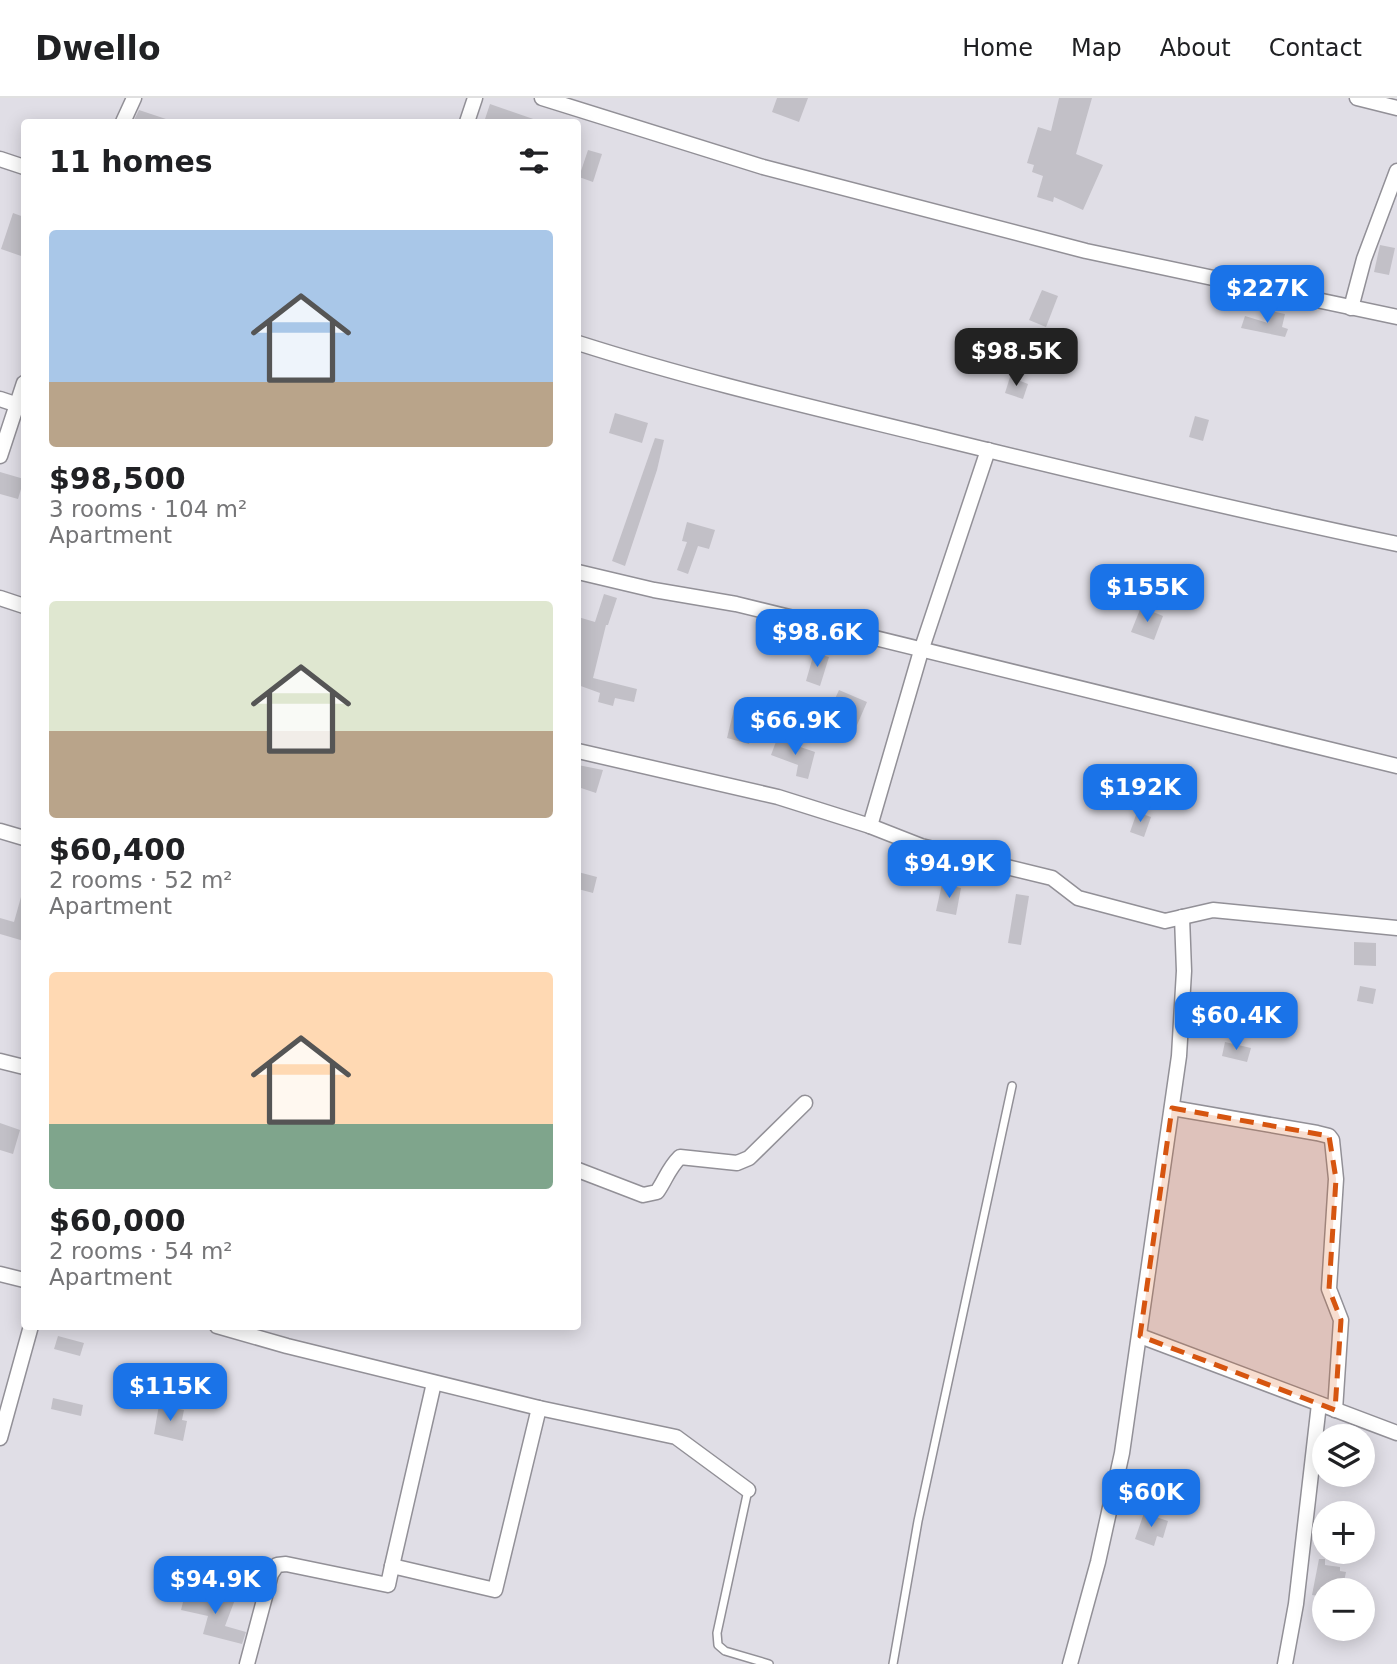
<!DOCTYPE html>
<html lang="en">
<head>
<meta charset="utf-8">
<style>
	body { margin:0; font-family:"DejaVu Sans",sans-serif; background:#f6f6f6; color:#202124; height:100vh; display:flex; flex-direction:column; font-size:26px; white-space:nowrap }
	* { box-sizing:border-box; margin:0 }
	p { font-size:23px; color:#757577 }
	.icon { flex:none; width:38px; height:38px; fill:none; stroke:currentColor; stroke-width:2; stroke-linecap:round; stroke-linejoin:round }
	.map { position:relative; flex:1; overflow:hidden }
	.side { position:absolute; left:21px; top:21px; width:560px; height:1211px; display:flex; flex-direction:column; background:#fff; border-radius:7px; box-shadow:0 4px 18px #0003 }
	.side>* { flex:none }
	.fabs { position:absolute; left:1312px; top:1326px; display:grid; gap:14px }
	.fabs a { display:grid; place-items:center; width:63px; height:63px; border-radius:50%; background:#fff; box-shadow:0 4px 18px #0003; font-size:35px }
	.price { position:absolute; translate:-50% -60px; padding:0 16px; border-radius:14px; background:#1a73e8; color:#fff; font-size:23px; line-height:46px; filter:drop-shadow(0 2px 4px #0008) }
	.price::after { content:''; position:absolute; left:50%; top:42px; width:21px; height:16px; margin-left:-10px; background:inherit; clip-path:polygon(0 0,100% 0,50% 100%) }
	.price.current { background:#222; color:#fff }
	ul { padding:0; list-style:none }
	li { display:grid; align-content:center; gap:14px; height:371px; padding:0 28px }
	li span { display:grid; place-items:center; height:217px; border-radius:7px; color:#555 }
	li>.icon { margin-inline-start:auto }
	span .icon { width:126px; height:126px; fill:#fffc; stroke-width:1 }
	li b { font-size:30px }
	h2 { display:flex; justify-content:space-between; align-items:center; height:84px; padding:0 28px; font-size:30px }
	header { display:flex; align-items:center; gap:42px; box-sizing:border-box; height:98px; padding:0 35px; background:#fff; border-bottom:2px solid #e0e0e0 }
	header strong { font-size:33px }
	nav { display:flex; gap:38px; margin-inline-start:auto; font-size:24px }
	.map>svg:first-child { display:block }
	.building { fill:#c2c0c7 }
	.lines { fill:none; stroke-linecap:round; stroke-linejoin:round }
	.lane-casing { stroke:#929097; stroke-width:10 }
	.street-casing { stroke:#929097; stroke-width:17 }
	.lane { stroke:#fff; stroke-width:7 }
	.street { stroke:#fff; stroke-width:14 }
	.marked { fill:#d65510; fill-opacity:0.2; stroke:#d65510; stroke-width:5; stroke-dasharray:14 9; stroke-linejoin:round }
</style>
</head>
<body>
<header>
<strong>Dwello</strong>
<nav><a>Home</a><a>Map</a><a>About</a><a>Contact</a></nav>
</header>
<div class="map">
<svg width="1397" height="1566" viewBox="0 0 1397 1566">
	<rect width="100%" height="100%" fill="#e0dee6"/>
	<!-- building -->
	<g class="building">
		<polygon points="777,0 808,0 799,24 772,14"/>
		<polygon points="1059,0 1092,0 1076,56 1103,67 1083,112 1054,99 1053,104 1037,99 1043,78 1032,74 1034,67 1027,65 1038,29 1051,33"/>
		<polygon points="490,6 539,23 538,24 484,24"/>
		<polygon points="139,12 169,22 169,24 133,24"/>
		<polygon points="588,52 602,56 593,84 579,79"/>
		<polygon points="13,115 24,119 24,159 1,151"/>
		<polygon points="1380,147 1395,150 1389,177 1374,174"/>
		<polygon points="1042,192 1058,198 1046,229 1029,222"/>
		<polygon points="1271,213 1285,216 1282,229 1288,231 1285,239 1241,230 1245,218 1268,225"/>
		<polygon points="1010,279 1028,286 1023,301 1005,295"/>
		<polygon points="615,315 648,325 642,345 609,335"/>
		<polygon points="1195,318 1209,322 1203,343 1189,339"/>
		<polygon points="655,340 664,342 657,372 625,468 612,463"/>
		<polygon points="0,374 24,381 18,401 0,396"/>
		<polygon points="687,424 715,432 709,451 698,448 688,476 677,472 687,444 682,443"/>
		<polygon points="604,496 617,500 608,527 606,527 593,580 637,591 634,604 615,600 613,608 598,604 600,595 578,587 578,519 595,524"/>
		<polygon points="1141,509 1163,518 1154,542 1131,534"/>
		<polygon points="814,555 829,559 820,588 806,583"/>
		<polygon points="839,592 867,604 854,634 829,623 837,607 833,605"/>
		<polygon points="734,611 756,616 749,646 727,640"/>
		<polygon points="777,641 815,654 808,681 796,678 798,667 771,657"/>
		<polygon points="578,667 603,672 596,695 578,689"/>
		<polygon points="1137,714 1151,719 1144,739 1130,734"/>
		<polygon points="578,774 597,779 593,795 578,791"/>
		<polygon points="942,786 961,790 956,817 936,813"/>
		<polygon points="1016,796 1029,798 1021,847 1008,845"/>
		<polygon points="21,799 24,800 24,843 0,836 0,820 14,824"/>
		<polygon points="1354,844 1376,845 1376,868 1354,867"/>
		<polygon points="1360,888 1376,891 1373,906 1357,903"/>
		<polygon points="1225,944 1251,950 1247,964 1222,958"/>
		<polygon points="0,1025 20,1032 13,1056 0,1052"/>
		<polygon points="58,1238 84,1245 80,1258 54,1251"/>
		<polygon points="53,1300 83,1307 81,1318 51,1311"/>
		<polygon points="159,1307 184,1312 182,1322 187,1323 183,1343 154,1336"/>
		<polygon points="1144,1415 1168,1423 1163,1440 1157,1438 1154,1448 1135,1441"/>
		<polygon points="1319,1461 1325,1461 1325,1467 1340,1469 1340,1473 1346,1474 1342,1493 1325,1493 1325,1499 1312,1497"/>
		<polygon points="223,1494 236,1499 225,1528 246,1534 242,1546 203,1536 208,1518 181,1512 185,1496 220,1504"/>
	</g>
	<g class="lines">
		<!-- lane casing -->
		<g class="lane-casing">
			<g id="lane">
				<polyline points="748,1392 717,1535 718,1547 725,1553 769,1566"/>
				<polyline points="893,1566 918,1423 1012,988"/>
			</g>
		</g>
		<!-- street casing -->
		<g class="street-casing">
			<g id="street">
				<polyline points="542,0 763,69 1086,153 1397,219"/>
				<polyline points="1357,0 1397,10"/>
				<polyline points="123,24 134,0"/>
				<polyline points="467,24 475,0"/>
				<polyline points="0,61 24,69"/>
				<polyline points="1351,210 1364,161 1397,73"/>
				<path d="M578 245C697 283 820 311 942 341 1093 378 1245 414 1397 446"/>
				<polyline points="0,301 24,309"/>
				<polyline points="0,358 24,285"/>
				<polyline points="578,474 654,492 736,506 1397,668"/>
				<polyline points="0,500 24,508"/>
				<polyline points="578,653 778,699 870,728 921,748 1052,780 1078,800 1165,823 1213,812 1397,830"/>
				<polyline points="870,728 921,553 988,352"/>
				<polyline points="0,733 24,740"/>
				<polyline points="0,963 24,969"/>
				<polyline points="1172,1010 1317,1035 1329,1038 1332,1042 1336,1081 1329,1191 1341,1222 1335,1312"/>
				<path d="M578 1072 643 1097 657 1094C666 1081 668 1071 680 1059L737 1065 749 1060 805 1005"/>
				<polyline points="0,1176 24,1182"/>
				<polyline points="217,1228 287,1248 539,1310 676,1339 748,1392"/>
				<polyline points="1140,1238 1397,1335"/>
				<polyline points="0,1340 31,1228"/>
				<polyline points="392,1468 434,1285"/>
				<polyline points="247,1566 271,1476 277,1467 286,1466 388,1487 392,1468 495,1492 539,1310"/>
				<polyline points="1070,1566 1098,1464 1122,1355 1179,958 1184,873 1182,819"/>
				<polyline points="1285,1566 1296,1506 1319,1306"/>
			</g>
		</g>
		<!-- lane -->
		<use href="#lane" class="lane"/>
		<!-- street -->
		<use href="#street" class="street"/>
	</g>
	<!-- marked area -->
	<path class="marked" d="M1172 1010 1329 1038 1336 1081 1329 1191 1341 1222 1335 1312 1140 1238Z"/>
</svg>
<div class="fabs">
<a><svg class="icon" aria-label="layers" viewBox="0 0 24 24"><path d="M12 4l9 5-9 5-9-5zM3 14l9 5 9-5"/></svg></a>
<a>+</a>
<a>−</a>
</div>
<b class="price" style="left:1267px;top:227px">$227K</b>
<b class="price current" style="left:1016px;top:290px">$98.5K</b>
<b class="price" style="left:1147px;top:526px">$155K</b>
<b class="price" style="left:817px;top:571px">$98.6K</b>
<b class="price" style="left:795px;top:659px">$66.9K</b>
<b class="price" style="left:1140px;top:726px">$192K</b>
<b class="price" style="left:949px;top:802px">$94.9K</b>
<b class="price" style="left:1236px;top:954px">$60.4K</b>
<b class="price" style="left:170px;top:1325px">$115K</b>
<b class="price" style="left:1151px;top:1431px">$60K</b>
<b class="price" style="left:215px;top:1518px">$94.9K</b>
<section class="side">
<h2>11 homes<svg class="icon" aria-label="filters" viewBox="0 0 24 24"><path d="M4 7h16M4 17h16"/><circle cx="9" cy="7" r="2"/><circle cx="15" cy="17" r="2"/></svg></h2>
<ul>
<li><span style="background:linear-gradient(#a9c7e8 70%,#b9a48a 0)"><svg class="icon" aria-label="home" viewBox="0 0 24 24"><path d="M3 11l9-7 9 7M6 9v11h12V9"/></svg></span><div><b>$98,500</b><p>3 rooms · 104 m²</p><p>Apartment</p></div></li>
<li><span style="background:linear-gradient(#dfe7d0 60%,#b9a48a 0)"><svg class="icon" aria-label="home" viewBox="0 0 24 24"><path d="M3 11l9-7 9 7M6 9v11h12V9"/></svg></span><div><b>$60,400</b><p>2 rooms · 52 m²</p><p>Apartment</p></div></li>
<li><span style="background:linear-gradient(#ffd9b3 70%,#7fa58c 0)"><svg class="icon" aria-label="home" viewBox="0 0 24 24"><path d="M3 11l9-7 9 7M6 9v11h12V9"/></svg></span><div><b>$60,000</b><p>2 rooms · 54 m²</p><p>Apartment</p></div></li>
</ul>
</section>
</div>
</body>
</html>
